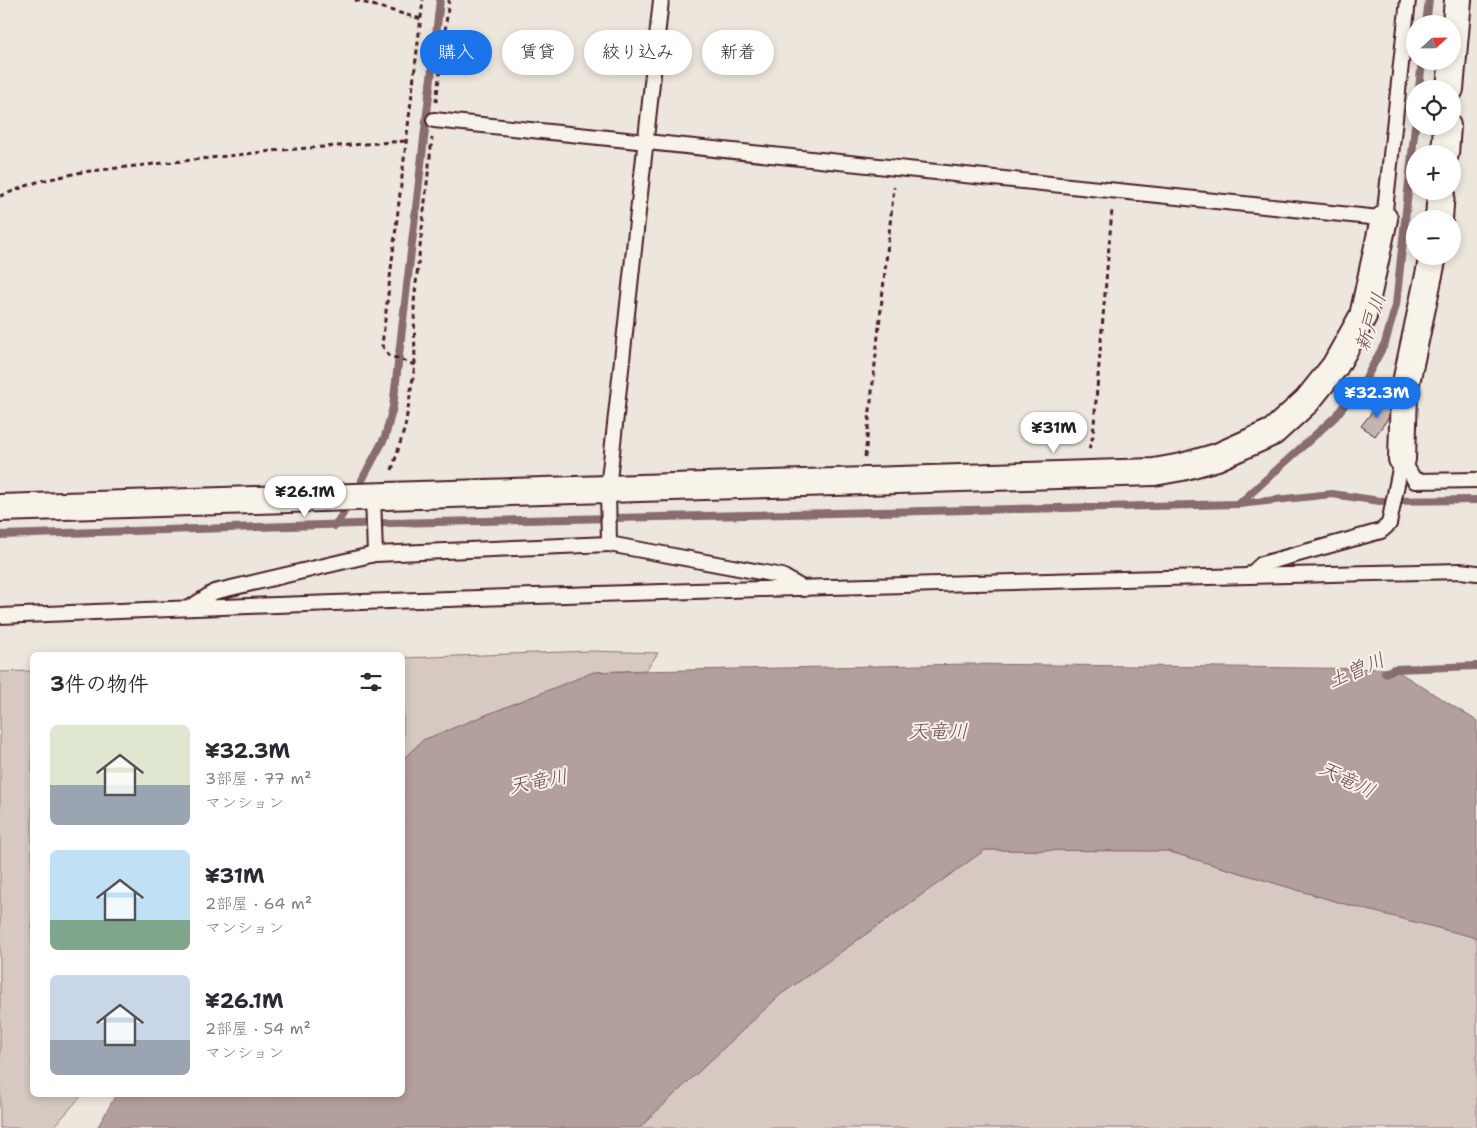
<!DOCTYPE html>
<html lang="ja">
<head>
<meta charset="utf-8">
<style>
	body { margin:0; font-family:"Shantell Sans","Klee One",sans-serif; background:#f7f7f7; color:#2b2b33; height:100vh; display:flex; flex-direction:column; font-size:19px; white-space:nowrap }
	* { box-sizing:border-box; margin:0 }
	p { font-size:16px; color:#7c7c81 }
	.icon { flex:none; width:28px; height:28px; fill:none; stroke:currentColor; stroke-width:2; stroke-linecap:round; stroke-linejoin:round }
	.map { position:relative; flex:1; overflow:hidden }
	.details { position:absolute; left:30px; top:652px; width:375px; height:445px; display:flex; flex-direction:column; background:#fff; border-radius:8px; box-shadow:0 2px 8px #0003 }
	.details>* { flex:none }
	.banner { position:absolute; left:420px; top:30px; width:475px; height:45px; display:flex; gap:10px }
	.needle { width:32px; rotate:68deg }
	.tools { position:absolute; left:1406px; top:15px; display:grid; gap:10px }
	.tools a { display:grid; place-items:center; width:55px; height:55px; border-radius:50%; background:#fff; box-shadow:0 2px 8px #0003; font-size:25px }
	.price { position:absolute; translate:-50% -42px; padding:0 11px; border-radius:18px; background:#fff; color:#222; font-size:16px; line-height:32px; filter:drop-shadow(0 1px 2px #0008) }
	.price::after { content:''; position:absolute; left:50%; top:30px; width:15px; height:11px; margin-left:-8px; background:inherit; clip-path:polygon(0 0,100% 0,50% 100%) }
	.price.selected { background:#1a73e8; color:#fff }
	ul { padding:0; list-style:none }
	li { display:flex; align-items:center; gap:15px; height:125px; padding:0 20px }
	li span { display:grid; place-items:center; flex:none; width:140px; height:100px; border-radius:8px; color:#555 }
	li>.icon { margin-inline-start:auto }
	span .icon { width:60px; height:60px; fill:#fffc; stroke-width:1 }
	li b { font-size:21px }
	h2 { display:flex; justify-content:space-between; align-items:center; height:60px; padding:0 20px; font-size:21px }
	.pill { padding:0 18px; border-radius:22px; background:#fff; box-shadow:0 2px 8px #0003; font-size:18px; line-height:45px }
	.pill.selected { background:#1a73e8; color:#fff }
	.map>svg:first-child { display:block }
	.green { fill:#d5c9c2; stroke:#907476 }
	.water { fill:#b39f9d; stroke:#896c6f }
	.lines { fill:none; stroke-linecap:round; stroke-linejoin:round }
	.stream { stroke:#896c6f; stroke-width:8 }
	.building { fill:#c4b5b0; stroke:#4a1f2b }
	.service-casing { stroke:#4a1f2b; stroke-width:18 }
	.minor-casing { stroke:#4a1f2b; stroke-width:30 }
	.path { stroke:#4a1f2b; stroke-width:3; stroke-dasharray:5 4; stroke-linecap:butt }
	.service { stroke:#f7f3e8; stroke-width:14 }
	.minor { stroke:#f7f3e8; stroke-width:26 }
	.labels { text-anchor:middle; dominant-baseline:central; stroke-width:4; stroke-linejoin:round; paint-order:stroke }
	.water-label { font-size:20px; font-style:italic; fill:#6f4c53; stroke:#f7f3e8 }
</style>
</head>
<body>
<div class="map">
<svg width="1477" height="1128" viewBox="0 0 1477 1128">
	<rect width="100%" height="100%" fill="#ece6dd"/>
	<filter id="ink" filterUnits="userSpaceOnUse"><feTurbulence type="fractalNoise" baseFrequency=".02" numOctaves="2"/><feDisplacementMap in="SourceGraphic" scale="10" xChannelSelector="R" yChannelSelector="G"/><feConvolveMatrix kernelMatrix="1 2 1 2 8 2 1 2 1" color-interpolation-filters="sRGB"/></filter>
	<g filter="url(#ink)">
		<!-- green -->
		<g class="green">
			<polygon points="590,651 658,653 646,670 594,672 423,740 403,759 403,658"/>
			<polygon points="32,671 32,1095 82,1095 53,1128 0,1128 0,672"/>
			<polygon points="985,850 1167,851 1341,903 1477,938 1477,1128 639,1128 780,995"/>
		</g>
		<!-- water -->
		<polygon class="water" points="968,664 1394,669 1477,721 1477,938 1341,903 1167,851 985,850 780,995 639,1128 97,1128 116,1095 402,1095 403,759 423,740 594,672"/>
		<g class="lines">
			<!-- stream -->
			<g class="stream">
				<polyline points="1426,24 1429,0"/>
				<polyline points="1419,89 1422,61"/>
				<polyline points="362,480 385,437 393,407 440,0"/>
				<polyline points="1239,504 1335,417 1366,378 1385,343 1396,305 1415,126"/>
				<polyline points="335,526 349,504"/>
				<polyline points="0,535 390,523 1239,504 1332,494 1380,501 1477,500"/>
				<polyline points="1385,673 1394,669 1477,666"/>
			</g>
		</g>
		<!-- building -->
		<polygon class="building" points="1380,402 1393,412 1375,436 1361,426"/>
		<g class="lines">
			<!-- service casing -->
			<g class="service-casing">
				<g id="service">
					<polyline points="661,0 608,489 609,544 782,576 804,589"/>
					<polyline points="434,120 1389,219"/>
					<polyline points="1384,219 1408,0"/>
					<polyline points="1402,459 1415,481 1477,480"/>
					<polyline points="373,496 375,554"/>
					<polyline points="1249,576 1262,564 1381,531 1389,524 1402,459"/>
					<polyline points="191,607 214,592 375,554 609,544"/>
					<path d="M0 616C486 595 974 582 1460 571L1477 573"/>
				</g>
			</g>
			<!-- minor casing -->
			<g class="minor-casing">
				<g id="minor">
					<polyline points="1450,89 1458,0"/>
					<polyline points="1445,154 1447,126"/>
					<polyline points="1439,219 1441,191"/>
					<polyline points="1402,459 1404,392 1433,256"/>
					<polyline points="0,508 1154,472 1182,467 1217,457 1273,432 1307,401 1335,366 1363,316 1384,219"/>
				</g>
			</g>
			<!-- path -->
			<g class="path">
				<polyline points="355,0 421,19"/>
				<polyline points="436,102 449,0"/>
				<polyline points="0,196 37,182 82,172 282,150 406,141"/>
				<polyline points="415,365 388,355 382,345 423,0"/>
				<polyline points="1089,449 1093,436 1112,210"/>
				<polyline points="865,457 894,187"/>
				<polyline points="392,470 405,427 415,365 414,302 432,138"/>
			</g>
			<!-- service -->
			<use href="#service" class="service"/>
			<!-- minor -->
			<use href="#minor" class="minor"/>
		</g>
	</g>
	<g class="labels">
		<!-- water labels -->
		<g class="water-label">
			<text transform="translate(1370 322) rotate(-72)">新戸川</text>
			<text transform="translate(1356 670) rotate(-23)">土曽川</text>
			<text x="938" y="731">天竜川</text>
			<text transform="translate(1347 779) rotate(26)">天竜川</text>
			<text transform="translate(538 781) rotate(-11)">天竜川</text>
		</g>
	</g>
</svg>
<div class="tools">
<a><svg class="needle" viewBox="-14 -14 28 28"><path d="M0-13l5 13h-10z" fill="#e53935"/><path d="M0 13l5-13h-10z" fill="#7c7c81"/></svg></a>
<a><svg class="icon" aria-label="locate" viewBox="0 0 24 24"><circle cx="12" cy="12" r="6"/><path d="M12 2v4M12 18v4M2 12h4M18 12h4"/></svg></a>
<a>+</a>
<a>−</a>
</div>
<b class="price selected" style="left:1377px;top:419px">¥32.3M</b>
<b class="price" style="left:1054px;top:454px">¥31M</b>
<b class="price" style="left:305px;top:518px">¥26.1M</b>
<div class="banner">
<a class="pill selected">購入</a>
<a class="pill">賃貸</a>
<a class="pill">絞り込み</a>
<a class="pill">新着</a>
</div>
<section class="details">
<h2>3件の物件<svg class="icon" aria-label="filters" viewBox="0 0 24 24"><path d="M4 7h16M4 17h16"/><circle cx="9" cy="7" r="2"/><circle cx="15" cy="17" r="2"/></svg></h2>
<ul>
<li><span style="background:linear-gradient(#dfe7d0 60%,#9aa5b1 0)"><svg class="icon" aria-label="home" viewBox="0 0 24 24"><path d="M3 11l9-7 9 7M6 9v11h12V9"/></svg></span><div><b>¥32.3M</b><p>3部屋 · 77 m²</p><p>マンション</p></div></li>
<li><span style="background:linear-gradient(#bfe0f5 70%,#7fa58c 0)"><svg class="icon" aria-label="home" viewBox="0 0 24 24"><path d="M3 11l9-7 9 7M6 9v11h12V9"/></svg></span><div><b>¥31M</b><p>2部屋 · 64 m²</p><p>マンション</p></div></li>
<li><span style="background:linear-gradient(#c9d6e8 65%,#9aa5b1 0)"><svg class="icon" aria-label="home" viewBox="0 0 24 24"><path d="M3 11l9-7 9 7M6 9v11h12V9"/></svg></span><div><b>¥26.1M</b><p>2部屋 · 54 m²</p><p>マンション</p></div></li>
</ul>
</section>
</div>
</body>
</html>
